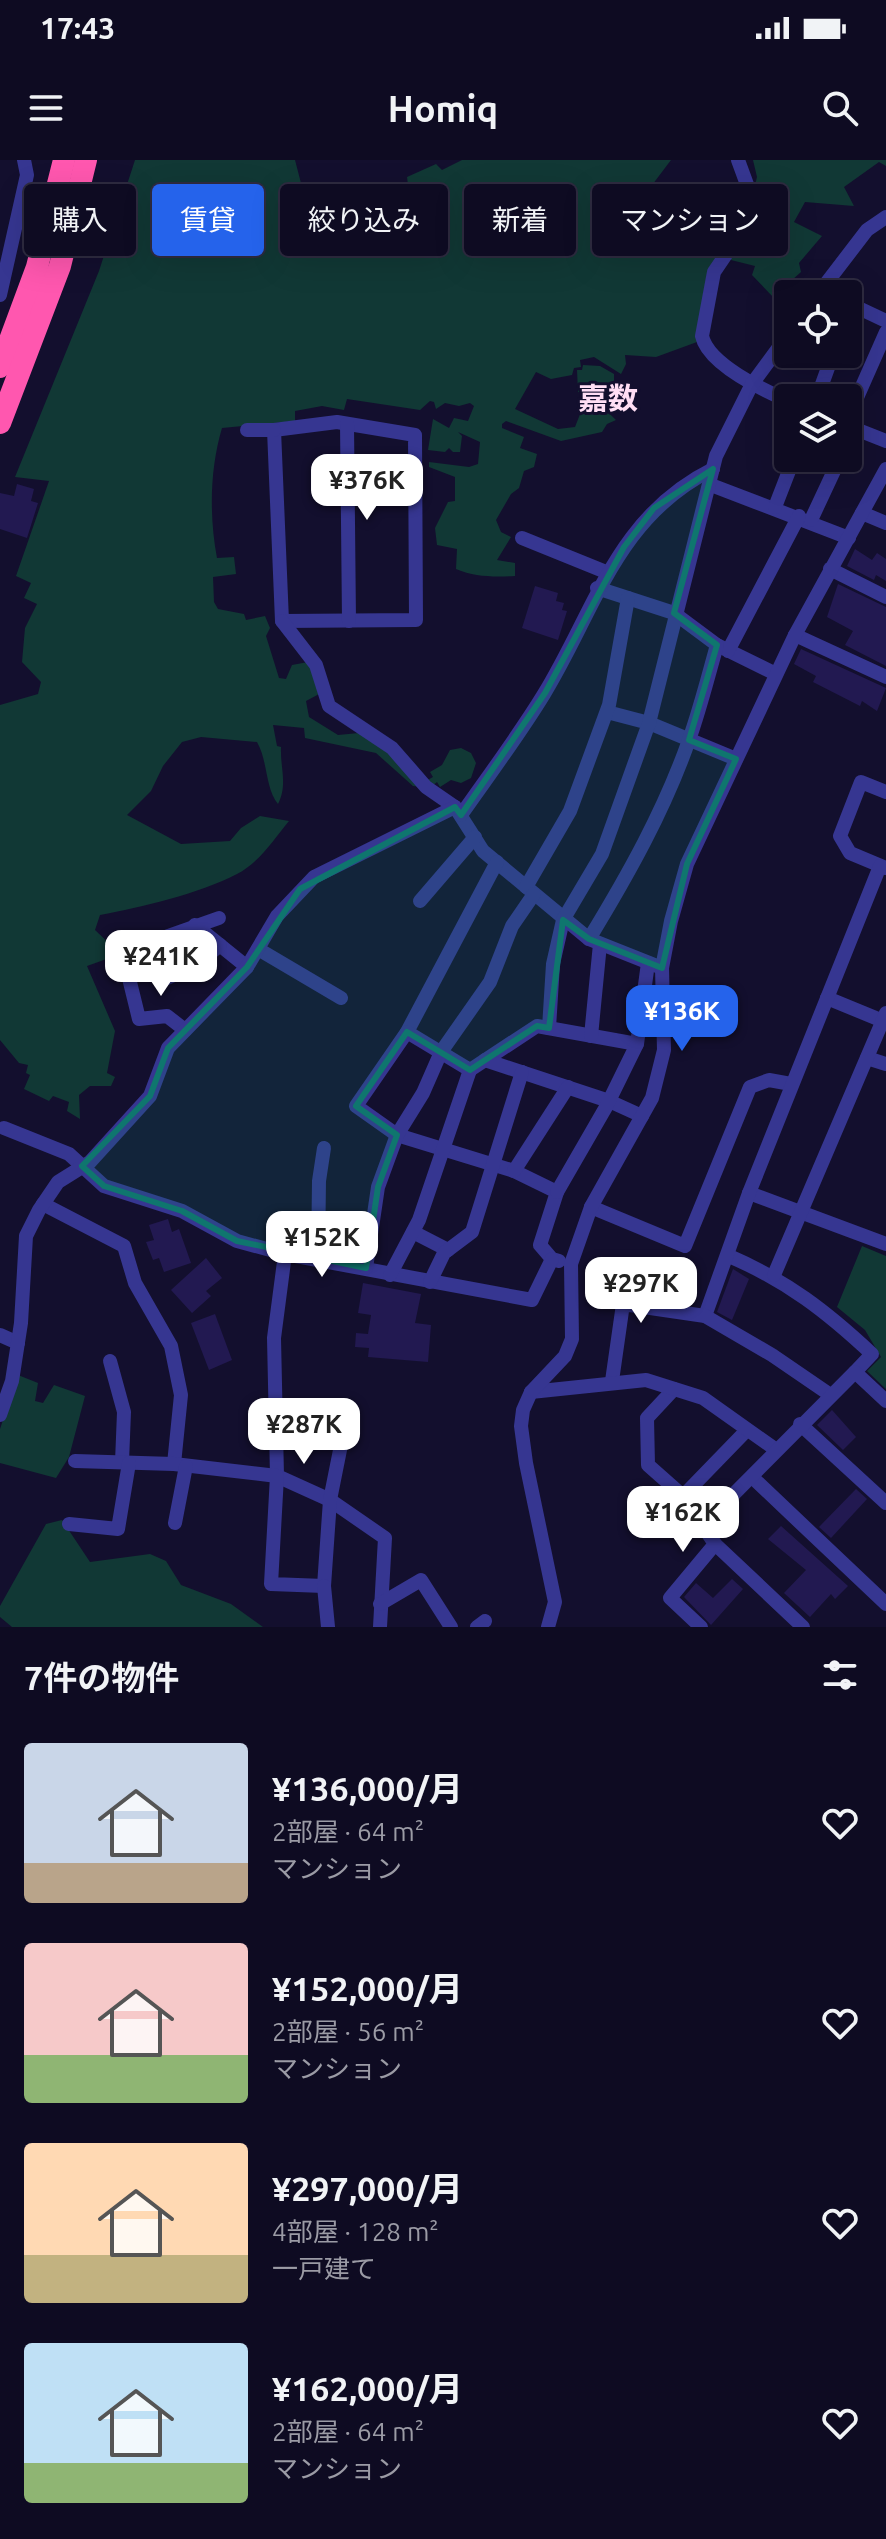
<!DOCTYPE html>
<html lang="ja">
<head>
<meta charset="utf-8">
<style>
	body { margin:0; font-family:Ubuntu,"Noto Sans JP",sans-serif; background:#1c192f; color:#f1f3f6; height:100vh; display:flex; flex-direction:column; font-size:30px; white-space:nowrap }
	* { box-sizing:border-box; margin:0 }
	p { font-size:26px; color:#9b9ba5 }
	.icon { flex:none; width:44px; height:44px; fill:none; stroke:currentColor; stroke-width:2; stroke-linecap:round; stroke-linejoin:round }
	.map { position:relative; height:1467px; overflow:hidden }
	.sheet { display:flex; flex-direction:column; background:#0e0b22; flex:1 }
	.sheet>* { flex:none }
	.top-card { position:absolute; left:24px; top:24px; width:838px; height:72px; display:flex; gap:16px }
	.controls { position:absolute; left:774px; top:120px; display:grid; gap:16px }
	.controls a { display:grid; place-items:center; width:88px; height:88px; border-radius:8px; background:#0e0b22; box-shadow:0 8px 32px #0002,0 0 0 2px #2e2b40; font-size:40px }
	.price { position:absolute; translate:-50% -68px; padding:0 18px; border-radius:16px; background:#fff; color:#222; font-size:26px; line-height:52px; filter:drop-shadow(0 2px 4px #0008) }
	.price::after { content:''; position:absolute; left:50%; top:48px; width:24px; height:18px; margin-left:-12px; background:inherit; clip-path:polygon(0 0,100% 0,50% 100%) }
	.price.active { background:#2563eb; color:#fff }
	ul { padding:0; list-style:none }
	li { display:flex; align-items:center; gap:24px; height:200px; padding:0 24px }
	li span { display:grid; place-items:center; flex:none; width:224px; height:160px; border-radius:8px; color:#555 }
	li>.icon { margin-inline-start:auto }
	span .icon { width:96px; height:96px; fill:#fffc; stroke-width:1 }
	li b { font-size:34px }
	h2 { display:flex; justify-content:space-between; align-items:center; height:96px; padding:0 24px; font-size:34px }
	.chip { padding:0 28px; border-radius:8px; background:#0e0b22; box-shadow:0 8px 32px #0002,0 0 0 2px #2e2b40; font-size:28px; line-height:72px }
	.chip.active { background:#2563eb; color:#fff }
	.status { display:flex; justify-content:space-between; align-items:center; height:56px; padding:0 40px; background:#0e0b22; direction:ltr }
	.status svg { height:22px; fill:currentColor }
	header { display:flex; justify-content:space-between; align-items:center; height:104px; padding:0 24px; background:#0e0b22; font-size:36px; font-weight:700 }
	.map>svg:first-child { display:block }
	.green { fill:#113835 }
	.building { fill:#221951 }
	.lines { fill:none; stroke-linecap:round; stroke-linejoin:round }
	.minor { stroke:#363691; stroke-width:14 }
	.highway { stroke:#ff57af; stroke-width:22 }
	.marked { fill:#0f766e; fill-opacity:0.2; stroke:#0f766e; stroke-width:6; stroke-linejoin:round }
	.labels { text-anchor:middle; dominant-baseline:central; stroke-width:6; stroke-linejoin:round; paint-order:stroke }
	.quarter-label { font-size:30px; font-weight:bold; fill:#ffdef4; stroke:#130f2e }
</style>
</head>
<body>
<div class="status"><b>17:43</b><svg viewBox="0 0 49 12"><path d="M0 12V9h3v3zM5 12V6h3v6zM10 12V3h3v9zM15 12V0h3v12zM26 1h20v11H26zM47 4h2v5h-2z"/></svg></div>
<header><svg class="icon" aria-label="menu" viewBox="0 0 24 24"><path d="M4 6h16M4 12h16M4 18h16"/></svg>Homiq<svg class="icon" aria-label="search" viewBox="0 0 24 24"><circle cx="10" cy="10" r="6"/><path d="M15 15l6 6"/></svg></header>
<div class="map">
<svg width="886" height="1467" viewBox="0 0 886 1467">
	<rect width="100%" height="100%" fill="#130f2e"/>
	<!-- green -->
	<g class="green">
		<path d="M135 0H295L302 27 328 30 408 25 407 17 436 4 442 10 462 0H671L637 45 659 68 669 88 677 90C706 79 727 61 741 34L753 33 757 17 753 0H886V6L879 2 844 27 854 46 805 42 794 62 822 76 799 103 801 112 773 137 752 115 755 106 727 99 715 100 697 182 656 197 625 195 626 204 621 214 594 197 580 200 581 207 574 208 572 215 551 219 536 212 515 249 558 269 575 267 588 234 578 232 577 210H582L583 205 600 206 614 214V227L589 234 616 260 607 264 602 272 561 281 506 261 502 264V268L524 277 520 288 537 294 534 307 524 311 519 328 511 334 496 360 501 372 511 377 497 400 515 403V416C493 417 475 417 456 409L457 389 437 385 435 368 448 342 455 341V317L429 307V302L469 307 478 304 480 282 458 272 462 276 460 292H453L449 288 445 292 428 290 433 259 449 268 454 258 468 261 474 246 470 243 459 246 445 243 436 249 434 242 430 241 420 250 347 239 344 250 322 246 295 251V261L222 268C210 308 209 356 217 398L234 397 236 414 213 417 214 442 218 449 244 454 246 460 265 456 270 468 266 476 279 518 286 519 292 505 308 502 321 533 306 541 309 557 338 575 359 573 387 592 421 627 413 626 376 593 305 578 304 568 273 565 277 586 281 587C280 608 288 624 278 644 265 628 268 601 257 582L201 577 182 582 163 606 151 631 127 655 181 684 230 681 241 668 260 656 289 661C274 679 259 703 237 714 198 734 142 747 100 755L95 770 113 787 129 791 87 806 115 871 107 913 115 917 111 926H90L79 935 80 959 67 951 69 942 53 936 49 941 24 929 30 915 26 913 28 905 19 903 0 880V545L38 534 41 522 22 502 25 468 37 444 24 438 31 423 16 416 49 321 15 317 99 111Z"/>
		<polygon points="461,588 471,593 476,603 471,618 461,623 451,620 440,627 437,622 432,626 426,621 433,617 430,612 442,605 450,590"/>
		<polygon points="862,1086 886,1096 886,1229 867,1211 881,1197 865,1170 837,1147"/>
		<polygon points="18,1215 38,1223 35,1241 43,1243 54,1225 85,1236 69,1297 56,1318 0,1303 0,1269"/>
		<polygon points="62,1360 90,1402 150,1394 166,1401 181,1425 231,1444 263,1467 12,1467 0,1457 0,1446 46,1364"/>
	</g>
	<!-- building -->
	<g class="building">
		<polygon points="17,324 34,329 31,341 38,343 27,378 0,369 0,333 14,336"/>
		<polygon points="855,389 872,400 877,393 886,399 886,421 876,415 874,420 847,406"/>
		<polygon points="838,424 886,447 886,506 845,485 853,471 827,457"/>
		<polygon points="535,426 558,433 556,441 564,443 562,450 567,451 558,480 522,468"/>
		<polygon points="801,489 886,528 877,551 862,541 860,546 813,522 816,516 794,504"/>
		<polygon points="168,1059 172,1072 179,1069 191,1103 164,1112 159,1098 153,1100 146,1082 154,1080 149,1065"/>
		<polygon points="206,1098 222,1118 206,1131 211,1136 192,1153 171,1130"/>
		<polygon points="733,1109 749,1119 732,1160 717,1152"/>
		<polygon points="363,1123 421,1134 415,1163 431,1165 428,1202 368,1197 369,1188 355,1187 356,1173 368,1174 371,1155 358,1153"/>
		<polygon points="215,1154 232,1200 209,1210 191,1163"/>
		<polygon points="832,1250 856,1277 843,1290 817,1265"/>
		<polygon points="856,1329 867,1339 831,1378 819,1367"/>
		<polygon points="781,1366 848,1426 835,1439 831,1434 810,1457 784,1433 806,1410 768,1379"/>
		<polygon points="732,1419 743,1429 711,1465 684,1437 696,1423 713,1438"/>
	</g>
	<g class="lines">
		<!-- minor -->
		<g class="minor">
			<path d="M738 0 749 30 746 65 714 112 702 176C708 204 763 230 788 241"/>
			<polyline points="818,134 867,70 886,57"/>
			<polyline points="0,135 27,15 24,0"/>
			<polyline points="848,143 886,161"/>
			<polyline points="817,238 833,194"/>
			<polyline points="848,258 886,172"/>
			<polygon points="337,262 415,275 416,460 282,461 274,270"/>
			<polyline points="347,264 349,461"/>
			<polyline points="848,266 886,281"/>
			<polyline points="247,270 274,270"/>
			<polyline points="711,325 849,378"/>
			<polyline points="775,347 794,298"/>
			<polyline points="862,353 886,363"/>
			<polyline points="811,360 840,298"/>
			<polyline points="522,378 606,412"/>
			<polyline points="830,409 886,437"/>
			<polyline points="597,428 674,453 717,485 776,514"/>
			<polyline points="282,461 316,505 329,546 392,588 426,627 455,647 483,691 589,779 662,808"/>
			<polyline points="795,475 886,517"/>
			<polyline points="728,491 799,356"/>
			<polyline points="607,552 649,563 736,599"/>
			<polyline points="886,632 861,622 840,676 850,693 886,708"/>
			<path d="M461 655C489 615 519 575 544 534 596 449 616 357 713 309"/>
			<polyline points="497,702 407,872 356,946 397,975 514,1011 557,1032 540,1085 552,1099 559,1101"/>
			<polyline points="526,727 570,651 609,545 628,438"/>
			<polyline points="420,741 475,677"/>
			<polyline points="195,765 247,807"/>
			<path d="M589 779C628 715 664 651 689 580 700 549 708 517 717 485"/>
			<polyline points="159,784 168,776 219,758"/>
			<polyline points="258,789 341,838"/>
			<polyline points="127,810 139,859 167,856 185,870"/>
			<polyline points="163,820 196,805 220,785"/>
			<polyline points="827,838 883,861"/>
			<polyline points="549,868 553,804 563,760 602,694 649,563 716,296 752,224 788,175"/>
			<polyline points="407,872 470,910 537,866 637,884 648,803"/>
			<polyline points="591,876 600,784"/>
			<polyline points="867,898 886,904"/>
			<polyline points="485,900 609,941 642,956"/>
			<polyline points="4,968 69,994 104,1026 182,1051 237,1081 285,1094 532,1140 552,1099"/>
			<polyline points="514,1011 568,927"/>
			<polyline points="557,1032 606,947 637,884"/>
			<polyline points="749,1033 886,1084"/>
			<polyline points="43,1044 124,1086 135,1123 171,1186 181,1235 174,1304"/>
			<polyline points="591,1047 685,1086 750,927 769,920 791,924"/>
			<polyline points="413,1072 448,1090"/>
			<polyline points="285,1094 274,1178 277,1316 330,1340 385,1378 380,1467"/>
			<path d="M729 1096C787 1121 826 1151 872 1194L855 1212"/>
			<polyline points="318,1098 319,1021 324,988"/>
			<polyline points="366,1108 378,1027 397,975 423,933 441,892 490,822 512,766 534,734"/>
			<polyline points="390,1115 419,1060 470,910"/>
			<polyline points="774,1115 886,853"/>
			<polyline points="430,1122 444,1093 472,1072 522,912"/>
			<polyline points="705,1156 749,1033 880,706"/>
			<polyline points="0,1175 18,1183"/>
			<polyline points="110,1201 124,1252 122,1302"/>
			<polyline points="612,1221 623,1144 705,1156 772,1195 829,1234"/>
			<polyline points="674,1229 647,1258 648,1305 683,1336 747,1270"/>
			<polyline points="531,1232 646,1220 703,1238 775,1289"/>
			<polyline points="0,1255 12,1221 21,1163 26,1076 39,1050 58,1022 90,1002 150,936 168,888 247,807 277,756 314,717 455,647"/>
			<polyline points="800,1264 886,1343"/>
			<polyline points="75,1301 174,1304 277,1316 271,1424 324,1426 330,1340 342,1280"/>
			<polyline points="752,1317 886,1444"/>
			<polyline points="175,1363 186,1306"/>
			<polyline points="69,1364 118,1369 129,1303"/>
			<polyline points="715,1384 803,1467"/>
			<polyline points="324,1426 328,1467"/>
			<polyline points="380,1444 421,1420 451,1467"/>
			<polyline points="477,1467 485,1461"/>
			<polyline points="548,1467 555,1442 526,1303 521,1266 523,1250 531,1232 565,1196 572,1179 571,1104 591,1047 652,938 664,890 662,808 671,761 687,704 795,475 886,309"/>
			<polyline points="701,1467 670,1438 715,1384 705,1369 718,1350 855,1212 886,1241"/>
		</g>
		<!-- highway -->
		<g class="highway">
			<polyline points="0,207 37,107 64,0"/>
			<polyline points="0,263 60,106 86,0"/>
		</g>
	</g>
	<!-- marked area -->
	<path class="marked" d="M713 309 674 453 717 485 689 580 736 599 687 704 662 808 589 779 563 760 549 868 537 866 470 910 407 872 356 946 397 975 378 1027 366 1108 237 1081 182 1051 104 1026 82 1006 150 936 168 888 247 807 300 729 455 647 461 655 545 533 624 387 654 348Z"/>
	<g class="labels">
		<!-- quarter labels -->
		<g class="quarter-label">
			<text x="608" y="238">嘉数</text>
		</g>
	</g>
</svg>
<div class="controls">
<a><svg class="icon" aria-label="locate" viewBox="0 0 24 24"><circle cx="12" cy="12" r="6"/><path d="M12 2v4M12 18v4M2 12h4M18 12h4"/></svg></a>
<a><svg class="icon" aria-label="layers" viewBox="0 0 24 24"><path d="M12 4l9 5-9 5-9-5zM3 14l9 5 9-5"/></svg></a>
</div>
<b class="price" style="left:367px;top:362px">¥376K</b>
<b class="price" style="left:161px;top:838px">¥241K</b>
<b class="price active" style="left:682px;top:893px">¥136K</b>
<b class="price" style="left:322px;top:1119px">¥152K</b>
<b class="price" style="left:641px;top:1165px">¥297K</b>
<b class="price" style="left:304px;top:1306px">¥287K</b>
<b class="price" style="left:683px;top:1394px">¥162K</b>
<div class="top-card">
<a class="chip">購入</a>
<a class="chip active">賃貸</a>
<a class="chip">絞り込み</a>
<a class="chip">新着</a>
<a class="chip">マンション</a>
</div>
</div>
<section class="sheet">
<h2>7件の物件<svg class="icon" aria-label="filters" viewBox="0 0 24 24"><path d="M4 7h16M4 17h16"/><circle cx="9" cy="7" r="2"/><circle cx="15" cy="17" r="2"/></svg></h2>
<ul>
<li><span style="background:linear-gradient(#c9d6e8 75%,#b9a48a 0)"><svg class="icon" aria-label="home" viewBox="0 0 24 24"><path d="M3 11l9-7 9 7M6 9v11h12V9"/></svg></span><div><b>¥136,000/月</b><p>2部屋 · 64 m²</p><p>マンション</p></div><svg class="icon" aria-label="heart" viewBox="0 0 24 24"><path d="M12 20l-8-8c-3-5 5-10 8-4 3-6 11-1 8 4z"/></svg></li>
<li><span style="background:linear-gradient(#f6c9c9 70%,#8fb573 0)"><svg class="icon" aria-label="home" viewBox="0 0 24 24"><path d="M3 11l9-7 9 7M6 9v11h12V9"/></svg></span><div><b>¥152,000/月</b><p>2部屋 · 56 m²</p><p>マンション</p></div><svg class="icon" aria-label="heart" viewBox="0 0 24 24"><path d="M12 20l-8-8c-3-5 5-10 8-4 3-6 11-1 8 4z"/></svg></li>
<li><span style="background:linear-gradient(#ffd9b3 70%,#c2b280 0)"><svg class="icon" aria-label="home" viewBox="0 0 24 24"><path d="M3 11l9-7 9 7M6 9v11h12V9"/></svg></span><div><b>¥297,000/月</b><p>4部屋 · 128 m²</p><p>一戸建て</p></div><svg class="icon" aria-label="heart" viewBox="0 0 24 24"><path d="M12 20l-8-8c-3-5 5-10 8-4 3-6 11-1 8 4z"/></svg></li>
<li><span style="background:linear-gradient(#bfe0f5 75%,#8fb573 0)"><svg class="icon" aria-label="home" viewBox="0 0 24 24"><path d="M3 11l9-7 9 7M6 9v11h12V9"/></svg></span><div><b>¥162,000/月</b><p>2部屋 · 64 m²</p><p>マンション</p></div><svg class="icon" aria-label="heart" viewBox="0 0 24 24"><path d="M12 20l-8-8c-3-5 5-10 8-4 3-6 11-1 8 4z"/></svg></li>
</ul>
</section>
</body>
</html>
